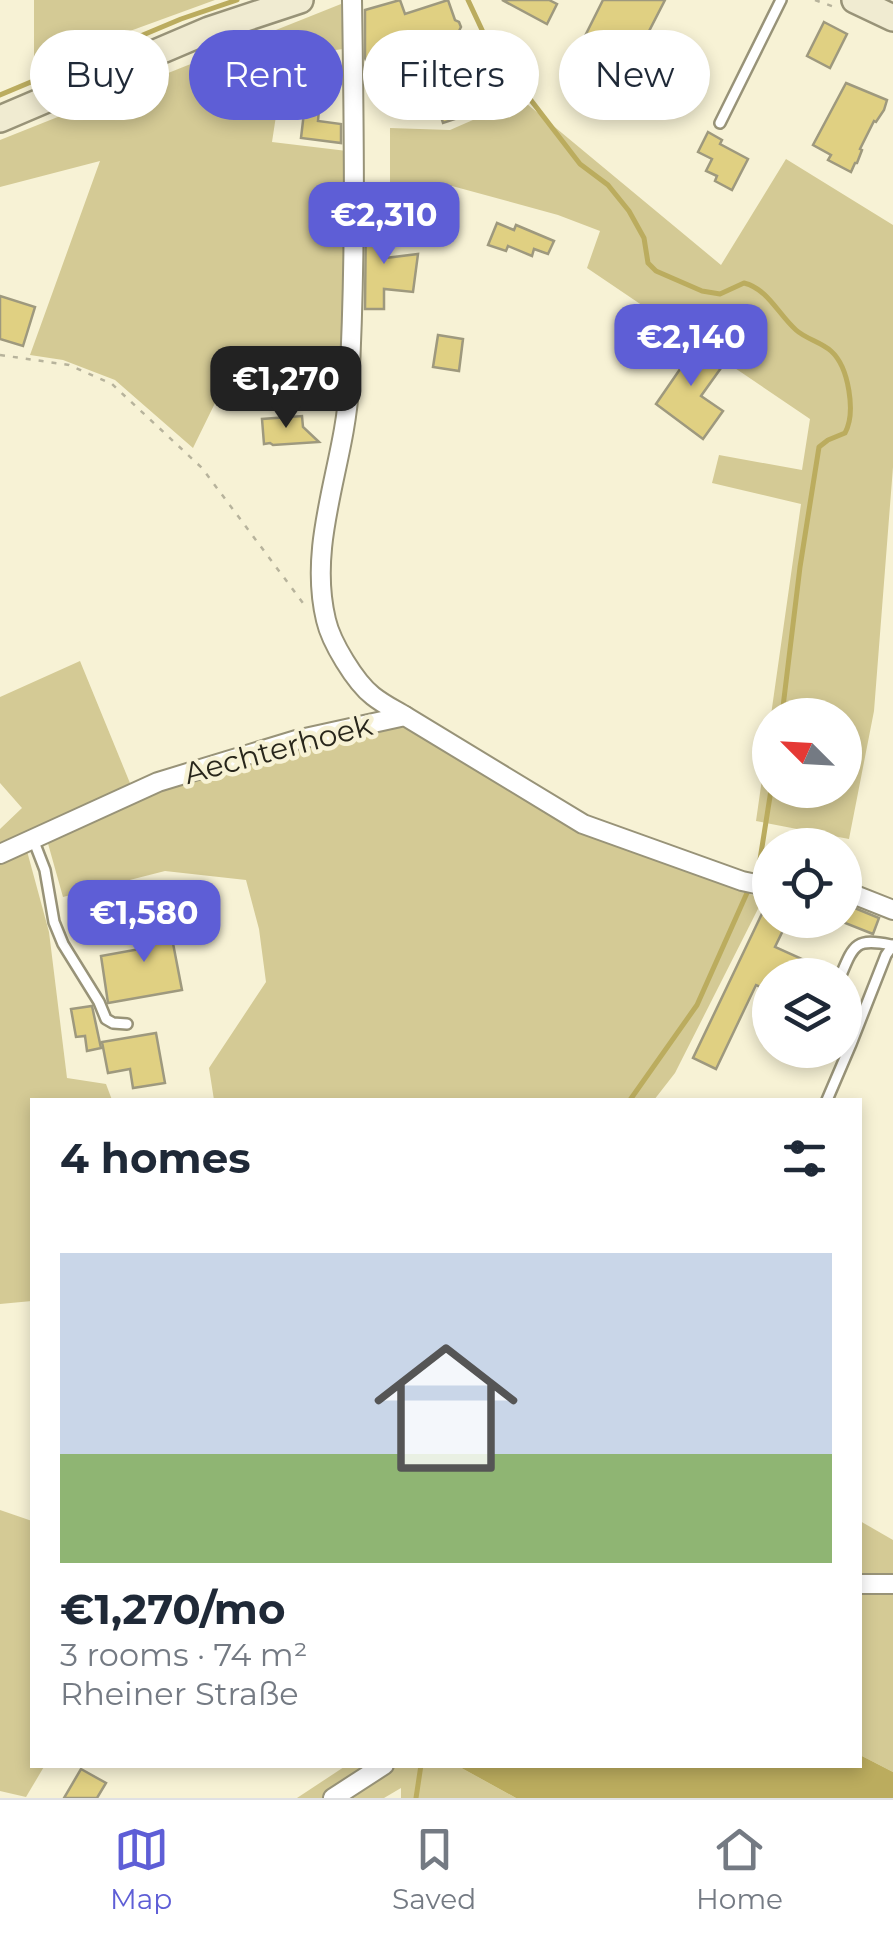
<!DOCTYPE html>
<html lang="en">
<head>
<meta charset="utf-8">
<style>
	body { margin:0; font-family:Montserrat,sans-serif; background:#f2f2f3; color:#1f2937; height:100vh; display:flex; flex-direction:column; font-size:38px; white-space:nowrap }
	* { box-sizing:border-box; margin:0 }
	p { font-size:32px; color:#747a83 }
	.icon { flex:none; width:55px; height:55px; fill:none; stroke:currentColor; stroke-width:2; stroke-linecap:round; stroke-linejoin:round }
	.map { position:relative; flex:1; overflow:hidden }
	.drawer { position:absolute; left:30px; top:1098px; width:832px; height:670px; display:flex; flex-direction:column; background:#fff; border-radius:0px; box-shadow:0 5px 15px #0003 }
	.drawer>* { flex:none }
	.top-card { position:absolute; left:30px; top:30px; width:835px; height:90px; display:flex; gap:20px }
	.needle { width:65px; rotate:294deg }
	.buttons { position:absolute; left:752px; top:698px; display:grid; gap:20px }
	.buttons a { display:grid; place-items:center; width:110px; height:110px; border-radius:50%; background:#fff; box-shadow:0 5px 15px #0003; font-size:50px }
	.price { position:absolute; translate:-50% -85px; padding:0 22px; border-radius:20px; background:#5e5ed6; color:#fff; font-size:32px; line-height:65px; filter:drop-shadow(0 2px 5px #0008) }
	.price::after { content:''; position:absolute; left:50%; top:60px; width:30px; height:22px; margin-left:-15px; background:inherit; clip-path:polygon(0 0,100% 0,50% 100%) }
	.price.selected { background:#222; color:#fff }
	ul { padding:0; list-style:none }
	li { display:grid; align-content:center; gap:20px; height:530px; padding:0 30px }
	li+li { border-top:2px solid #e0e1e3 }
	li span { display:grid; place-items:center; height:310px; border-radius:0px; color:#555 }
	li>.icon { margin-inline-start:auto }
	span .icon { width:180px; height:180px; fill:#fffc; stroke-width:1 }
	li b { font-size:42px }
	h2 { display:flex; justify-content:space-between; align-items:center; height:120px; padding:0 30px; font-size:42px }
	.chip { padding:0 35px; border-radius:45px; background:#fff; box-shadow:0 5px 15px #0003; font-size:35px; line-height:90px }
	.chip.selected { background:#5e5ed6; color:#fff }
	.tabs { display:flex; justify-content:space-around; align-items:center; height:140px; border-top:2px solid #e0e1e3; background:#fff; font-size:28px; color:#747a83 }
	.tabs a { display:grid; justify-items:center; gap:5px }
	.tabs .selected { color:#5e5ed6 }
	.map>svg:first-child { display:block }
	.green { fill:#d4ca95 }
	.water { fill:#bbac5e }
	.lines { fill:none; stroke-linecap:round; stroke-linejoin:round }
	.stream { stroke:#bbac5e; stroke-width:5 }
	.building { fill:#e0d082; stroke:#9e997e; stroke-width:2.5 }
	.lane-casing { stroke:#989378; stroke-width:14 }
	.street-casing { stroke:#989378; stroke-width:22 }
	.secondary-casing { stroke:#989378; stroke-width:30 }
	.path { stroke:#b7b39c; stroke-width:2.5; stroke-dasharray:5 8; stroke-linecap:butt }
	.lane { stroke:#fff; stroke-width:9 }
	.street { stroke:#fff; stroke-width:18 }
	.secondary { stroke:#f0ebd1; stroke-width:25 }
	.labels { text-anchor:middle; dominant-baseline:central; stroke-width:9; stroke-linejoin:round; paint-order:stroke }
	.street-label { font-size:30px; fill:#28261b; stroke:#f7f2d5 }
</style>
</head>
<body>
<div class="map">
<svg width="893" height="1798" viewBox="0 0 893 1798">
	<rect width="100%" height="100%" fill="#f7f2d5"/>
	<!-- green -->
	<g class="green">
		<polygon points="34,0 215,0 34,66"/>
		<polygon points="341,4 343,49 285,57 272,142 347,151 342,394 240,352 193,448 115,380 63,360 30,355 100,161 0,187 0,140"/>
		<polygon points="521,99 721,265 786,159 893,225 893,467 874,711 849,839 756,821 770,723 770,790 845,790 845,715 771,715 801,504 712,483 719,455 802,470 810,419 587,268 600,231 558,215 441,183 432,210 390,204 390,128 450,130"/>
		<polygon points="80,661 132,788 0,847 0,829 22,808 0,783 0,697"/>
		<polygon points="406,724 578,828 763,899 675,1073 654,1100 214,1100 209,1068 266,982 259,929 246,880 165,871 63,897 47,840 162,788 302,744"/>
		<polygon points="27,851 49,932 67,1078 106,1084 112,1100 32,1100 32,1301 0,1304 0,862"/>
		<polygon points="0,1510 32,1521 32,1765 45,1765 26,1797 0,1791"/>
		<polygon points="860,1521 893,1540 893,1772 860,1755"/>
		<polygon points="347,1765 456,1765 516,1798 401,1798 401,1788 384,1798 297,1798"/>
	</g>
	<!-- water -->
	<polygon class="water" points="860,1755 893,1772 893,1798 516,1798 456,1765 860,1765"/>
	<g class="lines">
		<!-- stream -->
		<g class="stream">
			<path d="M468 0 490 47 580 164 608 185 629 211 644 238 648 263 656 271 702 291 720 294 744 283C768 289 778 314 796 330 806 339 821 342 831 351 849 367 856 413 845 433L828 440 819 447 800 567 782 715"/>
			<polyline points="0,95 181,19 237,0"/>
			<polyline points="630,1100 697,1005 759,866 771,790"/>
			<polyline points="416,1798 421,1765"/>
		</g>
	</g>
	<!-- building -->
	<g class="building">
		<polygon points="400,0 405,14 448,0 455,20 459,22 461,27 459,31 463,43 448,48 446,41 417,51 422,66 416,68 422,86 391,95 379,66 369,69 365,58 365,10"/>
		<polygon points="502,0 549,0 557,4 547,24"/>
		<polygon points="603,0 665,0 610,107 571,87 583,65 573,60"/>
		<polygon points="824,22 847,34 830,68 807,56"/>
		<polygon points="288,74 322,76 318,121 341,124 341,143 301,138 305,104 286,100"/>
		<polygon points="846,83 887,100 884,110 876,122 874,121 860,149 862,150 857,163 855,163 851,172 828,160 831,155 813,145"/>
		<polygon points="448,91 452,101 458,99 464,116 443,123 434,95"/>
		<polygon points="708,132 722,140 720,144 748,159 732,190 715,181 717,176 706,171 712,159 698,152"/>
		<polygon points="366,212 379,212 378,226 383,226 384,237 386,237 385,258 418,254 413,292 384,289 384,309 365,309"/>
		<polygon points="497,223 514,230 516,225 554,241 548,254 534,249 532,256 508,246 506,251 488,245"/>
		<polygon points="0,296 35,307 23,346 0,339"/>
		<polygon points="673,330 700,349 698,351 721,368 701,396 723,411 703,439 656,404 687,359 665,343"/>
		<polygon points="438,335 463,339 459,371 433,367"/>
		<polygon points="243,356 275,372 264,394 232,378"/>
		<polygon points="302,416 303,427 319,442 273,445 270,443 264,444 262,419"/>
		<polygon points="128,895 131,914 103,920 99,901"/>
		<polygon points="769,899 770,920 788,920 775,947 833,973 833,975 770,975 770,991 756,985 716,1069 693,1058"/>
		<polygon points="845,904 879,918 873,934 845,923"/>
		<polygon points="166,907 182,990 108,1003 101,956 151,947 145,911"/>
		<polygon points="92,1006 101,1048 87,1051 85,1036 76,1037 71,1009"/>
		<polygon points="156,1033 165,1083 133,1088 130,1069 108,1073 102,1042"/>
		<polygon points="81,1769 106,1783 97,1798 64,1798"/>
	</g>
	<g class="lines">
		<!-- lane casing -->
		<g class="lane-casing">
			<g id="lane">
				<polyline points="720,123 781,0"/>
				<polyline points="33,839 45,870 54,922 63,944 99,1002 106,1019 113,1023 127,1024"/>
				<path d="M841 975C854 944 856 938 891 945"/>
				<polyline points="827,1100 851,1044 886,955 893,945"/>
			</g>
		</g>
		<!-- street casing -->
		<g class="street-casing">
			<g id="street">
				<path d="M352 0C354 129 356 258 349 387 345 464 307 542 326 620 331 642 355 682 373 696 383 704 395 710 405 716"/>
				<polyline points="0,854 158,782 296,740 405,716 583,824 742,881 770,887"/>
				<polyline points="845,891 893,910"/>
				<polyline points="860,1584 893,1584"/>
				<polyline points="333,1798 384,1765"/>
			</g>
		</g>
		<!-- secondary casing -->
		<g class="secondary-casing">
			<g id="secondary">
				<polyline points="855,0 893,18"/>
				<polyline points="0,119 209,30 300,0"/>
			</g>
		</g>
		<!-- path -->
		<g class="path">
			<polyline points="815,0 837,8"/>
			<polyline points="0,355 69,365 112,384 202,468 306,607"/>
		</g>
		<!-- lane -->
		<use href="#lane" class="lane"/>
		<!-- street -->
		<use href="#street" class="street"/>
		<!-- secondary -->
		<use href="#secondary" class="secondary"/>
	</g>
	<g class="labels">
		<!-- street labels -->
		<g class="street-label">
			<text transform="translate(278 749) rotate(-15)">Aechterhoek</text>
		</g>
	</g>
</svg>
<div class="buttons">
<a><svg class="needle" viewBox="-14 -14 28 28"><path d="M0-13l5 13h-10z" fill="#e53935"/><path d="M0 13l5-13h-10z" fill="#747a83"/></svg></a>
<a><svg class="icon" aria-label="locate" viewBox="0 0 24 24"><circle cx="12" cy="12" r="6"/><path d="M12 2v4M12 18v4M2 12h4M18 12h4"/></svg></a>
<a><svg class="icon" aria-label="layers" viewBox="0 0 24 24"><path d="M12 4l9 5-9 5-9-5zM3 14l9 5 9-5"/></svg></a>
</div>
<b class="price" style="left:384px;top:267px">€2,310</b>
<b class="price" style="left:691px;top:389px">€2,140</b>
<b class="price selected" style="left:286px;top:431px">€1,270</b>
<b class="price" style="left:144px;top:965px">€1,580</b>
<div class="top-card">
<a class="chip">Buy</a>
<a class="chip selected">Rent</a>
<a class="chip">Filters</a>
<a class="chip">New</a>
</div>
<section class="drawer">
<h2>4 homes<svg class="icon" aria-label="filters" viewBox="0 0 24 24"><path d="M4 7h16M4 17h16"/><circle cx="9" cy="7" r="2"/><circle cx="15" cy="17" r="2"/></svg></h2>
<ul>
<li><span style="background:linear-gradient(#c9d6e8 65%,#8fb573 0)"><svg class="icon" aria-label="home" viewBox="0 0 24 24"><path d="M3 11l9-7 9 7M6 9v11h12V9"/></svg></span><div><b>€1,270/mo</b><p>3 rooms · 74 m²</p><p>Rheiner Straße</p></div></li>
</ul>
</section>
</div>
<nav class="tabs">
<a class="selected"><svg class="icon" aria-label="map" viewBox="0 0 24 24"><path d="M3 6l6-2 6 2 6-2v14l-6 2-6-2-6 2zM9 4v14M15 6v14"/></svg>Map</a>
<a><svg class="icon" aria-label="saved" viewBox="0 0 24 24"><path d="M7 4h10v16l-5-4-5 4z"/></svg>Saved</a>
<a><svg class="icon" aria-label="home" viewBox="0 0 24 24"><path d="M3 11l9-7 9 7M6 9v11h12V9"/></svg>Home</a>
</nav>
</body>
</html>
